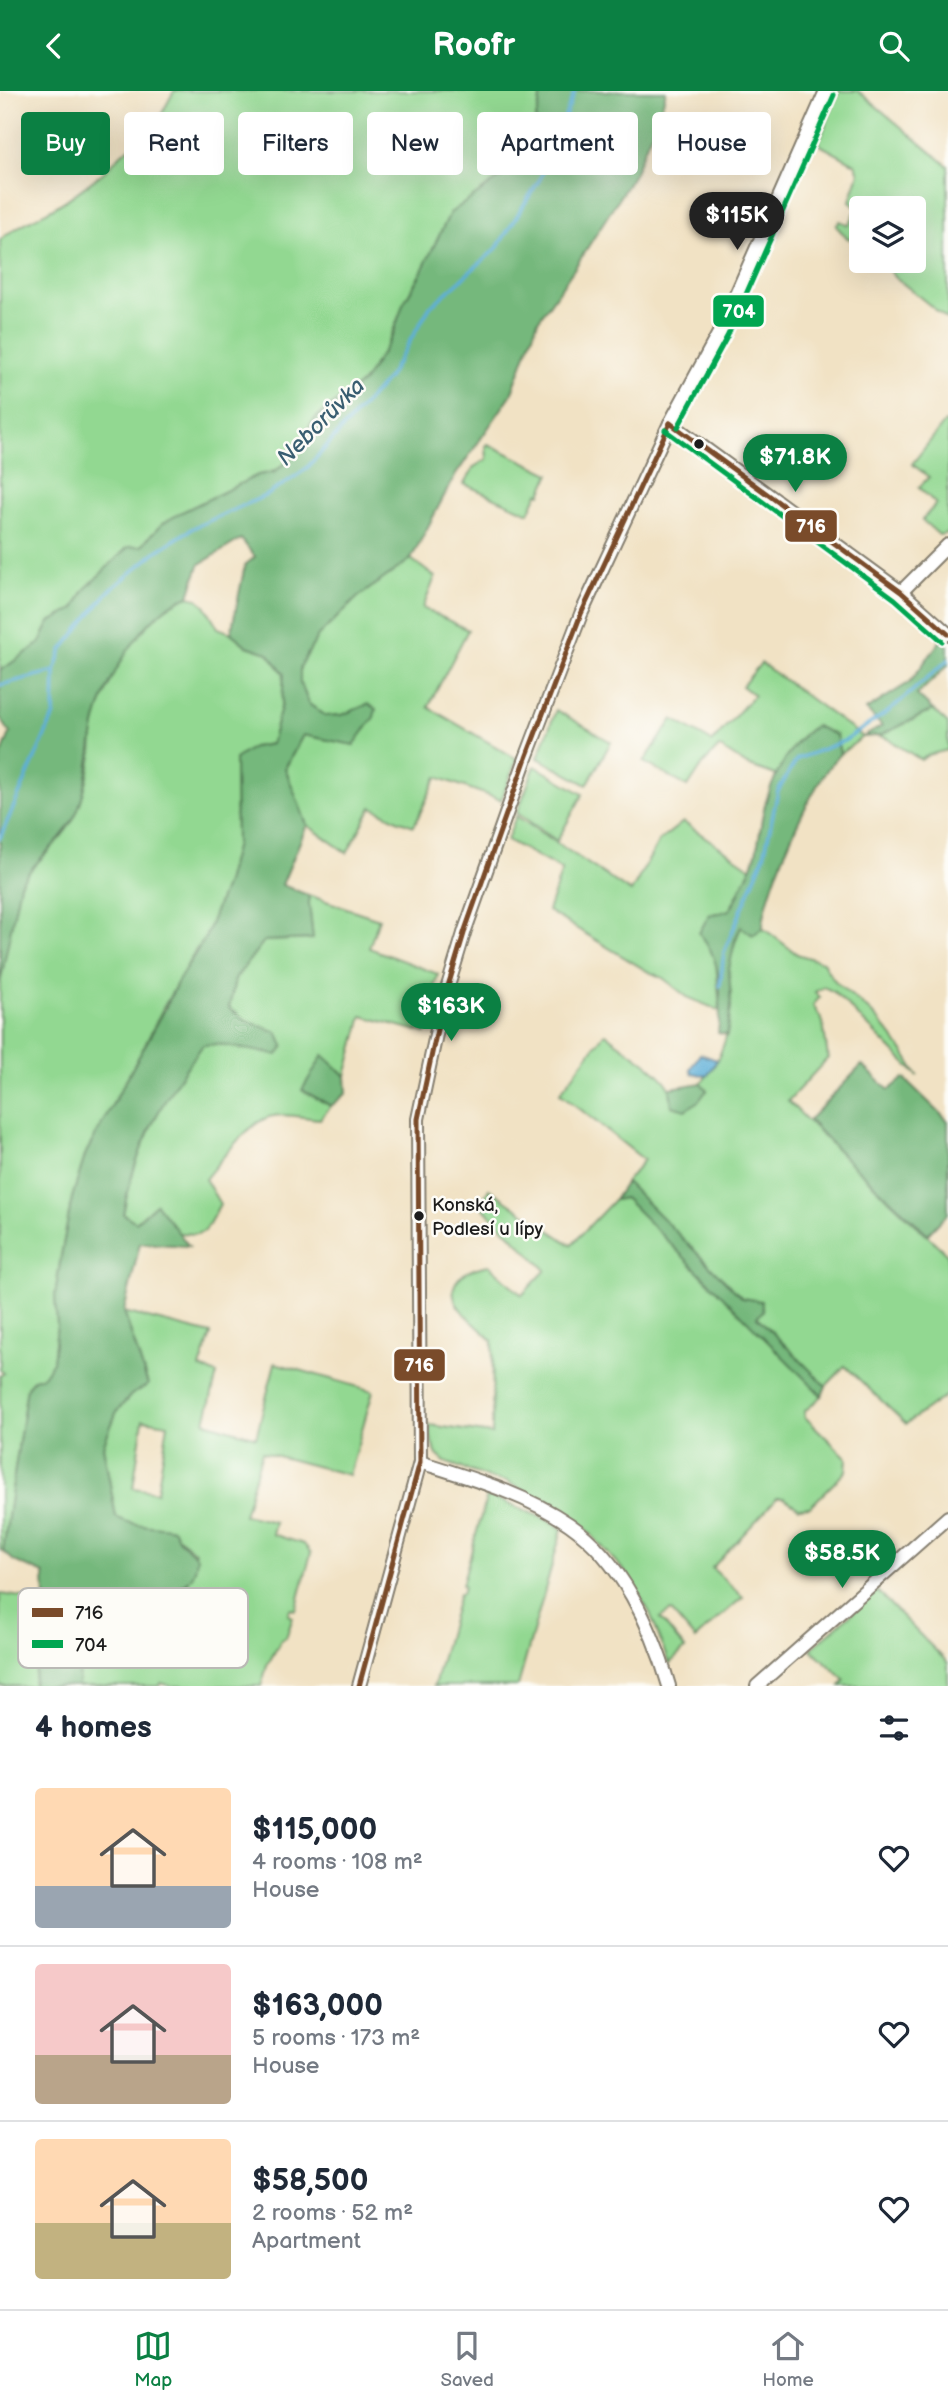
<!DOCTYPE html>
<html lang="en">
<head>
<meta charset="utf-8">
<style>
	body { margin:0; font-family:"Balsamiq Sans",sans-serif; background:#f2f2f3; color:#1f2937; height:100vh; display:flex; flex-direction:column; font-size:26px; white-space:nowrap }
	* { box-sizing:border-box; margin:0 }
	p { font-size:23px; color:#747a83 }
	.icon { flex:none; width:38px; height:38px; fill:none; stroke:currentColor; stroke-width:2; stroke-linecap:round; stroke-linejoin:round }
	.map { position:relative; height:1595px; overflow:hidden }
	.side { display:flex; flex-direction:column; background:#fff; flex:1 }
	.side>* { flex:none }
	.top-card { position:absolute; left:21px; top:21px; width:906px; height:63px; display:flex; gap:14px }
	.fabs { position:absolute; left:849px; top:105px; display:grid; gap:14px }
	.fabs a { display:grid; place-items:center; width:77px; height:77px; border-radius:7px; background:#fff; box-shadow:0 7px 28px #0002; font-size:35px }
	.price { position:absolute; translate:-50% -60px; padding:0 16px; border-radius:24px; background:#0b8043; color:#fff; font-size:23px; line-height:46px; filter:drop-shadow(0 2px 4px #0008) }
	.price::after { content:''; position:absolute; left:50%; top:42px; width:21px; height:16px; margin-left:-10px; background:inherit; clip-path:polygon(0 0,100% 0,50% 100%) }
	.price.active { background:#222; color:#fff }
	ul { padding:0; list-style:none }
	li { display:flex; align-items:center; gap:21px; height:175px; padding:0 35px }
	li+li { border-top:2px solid #e0e1e3 }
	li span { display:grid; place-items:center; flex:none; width:196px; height:140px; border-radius:7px; color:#555 }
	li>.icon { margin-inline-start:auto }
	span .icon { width:84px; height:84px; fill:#fffc; stroke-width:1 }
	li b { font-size:30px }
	h2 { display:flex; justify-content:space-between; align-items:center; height:84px; padding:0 35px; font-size:30px }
	.pill { padding:0 24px; border-radius:7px; background:#fff; box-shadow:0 7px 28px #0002; font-size:24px; line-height:63px }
	.pill.active { background:#0b8043; color:#fff }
	header { display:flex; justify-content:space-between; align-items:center; height:91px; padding:0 35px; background:#0b8043; color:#fff; font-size:32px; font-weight:800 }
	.tab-bar { display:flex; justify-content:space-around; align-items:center; height:98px; border-top:2px solid #e0e1e3; background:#fff; font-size:19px; color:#747a83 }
	.tab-bar a { display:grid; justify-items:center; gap:4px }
	.tab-bar .active { color:#0b8043 }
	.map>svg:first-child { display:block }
	.green { fill:#92d891; stroke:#577a56; stroke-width:2; fill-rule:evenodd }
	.forest { fill:#75b87b; stroke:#486a4c; stroke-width:2 }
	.water { fill:#5dafd8; stroke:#3c667a; stroke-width:2 }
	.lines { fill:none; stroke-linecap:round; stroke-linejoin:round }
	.stream { stroke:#5dafd8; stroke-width:3.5 }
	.minor-casing { stroke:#867f70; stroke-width:16 }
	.minor { stroke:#fff; stroke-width:12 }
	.bus-1-casing { stroke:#fdfcf7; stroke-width:10 }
	.bus-2-casing { stroke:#fdfcf7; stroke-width:10 }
	.bus-1 { stroke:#7a4b2a; stroke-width:5 }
	.bus-2 { stroke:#00a651; stroke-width:5 }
	.bus-dot { fill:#1c1c1c; stroke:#fdfcf7; stroke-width:2.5 }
	.labels { text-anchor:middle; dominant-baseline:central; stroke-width:5; stroke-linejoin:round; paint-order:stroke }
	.bus-label { font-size:19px; fill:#1c1c1c; stroke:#fdfcf7; text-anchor:start }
	.water-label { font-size:23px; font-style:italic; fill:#395e71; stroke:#fdfcf7 }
	.key { fill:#fdfcf7; stroke:#bab9b5; stroke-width:2 }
	.key-label { font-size:19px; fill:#1c1c1c }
	.line-badge { stroke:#fdfcf7; stroke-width:2.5 }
	.badge-label { font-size:19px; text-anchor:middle; font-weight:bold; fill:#fff }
</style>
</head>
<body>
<header><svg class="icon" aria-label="back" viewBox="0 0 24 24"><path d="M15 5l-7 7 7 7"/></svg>Roofr<svg class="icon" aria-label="search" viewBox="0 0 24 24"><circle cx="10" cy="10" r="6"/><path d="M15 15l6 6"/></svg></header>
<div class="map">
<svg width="948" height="1595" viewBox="0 0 948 1595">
	<rect width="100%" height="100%" fill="#fdfcf7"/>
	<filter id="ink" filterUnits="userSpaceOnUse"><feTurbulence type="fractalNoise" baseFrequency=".0143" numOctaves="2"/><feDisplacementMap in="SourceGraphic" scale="14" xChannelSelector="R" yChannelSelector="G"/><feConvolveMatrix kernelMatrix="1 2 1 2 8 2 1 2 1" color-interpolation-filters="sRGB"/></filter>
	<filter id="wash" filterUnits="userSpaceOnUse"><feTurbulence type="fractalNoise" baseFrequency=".00686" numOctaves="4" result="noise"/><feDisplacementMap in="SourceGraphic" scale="28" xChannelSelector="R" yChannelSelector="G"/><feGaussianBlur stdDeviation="1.57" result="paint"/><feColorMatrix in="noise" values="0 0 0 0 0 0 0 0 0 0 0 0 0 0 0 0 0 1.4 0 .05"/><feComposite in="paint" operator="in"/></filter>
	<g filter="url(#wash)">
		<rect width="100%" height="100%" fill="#f1e2c4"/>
		<!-- green -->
		<g class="green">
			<path d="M174 0H541C538 24 532 57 516 77 512 81 506 84 502 87 475 120 443 151 419 185 397 217 392 259 365 288 351 304 330 312 315 328 292 353 302 377 258 384L162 433 141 455 84 499 74 518 50 531 39 553 0 580V149C14 136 30 130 46 121 66 111 83 97 100 84 114 74 120 59 137 53 152 48 183 57 192 70L197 69V58L180 49 160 34 159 28Z"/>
			<polygon points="839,0 858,0 948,75 948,229 895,186 881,170 914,170 914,117 861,117 861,152 847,147 836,135 840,130 849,134 857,118 850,110 859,82 855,73 818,53"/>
			<polygon points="945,331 948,333 948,442 939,444 922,429 936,413 919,396 929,386 912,373"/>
			<polygon points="488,353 550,383 541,403 538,402 529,422 464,393 474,376 487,368 486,355"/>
			<polygon points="411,468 435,486 423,517 468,539 428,616 517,668 501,709 437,686 414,735 397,729 372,716 347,762 307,734 285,678 303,644 354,654 359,619 342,624 326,625 309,613 300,591 300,576 318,545 358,506"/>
			<path d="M189 505 196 507 205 514 218 537 231 542 247 555 268 562 284 583 282 613 271 653 253 656 235 669 236 753 226 792 205 847 195 860 163 917 144 956 86 1062 72 1107 61 1165 55 1205 57 1234 53 1271 43 1285 34 1288 27 1296 3 1460 0 1459V1285L4 1282 0 1279V892C8 862 8 818 20 793 25 781 36 773 44 765 56 752 69 738 76 722 82 707 88 687 91 671 93 661 92 650 94 639 102 593 142 521 189 505Z"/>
			<path d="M761 572 863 646 840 663 836 644 815 635C796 647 786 664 778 685L747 674 719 656 703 673 688 696 644 671 673 628 712 651 754 604 742 595Z"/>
			<polygon points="556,619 611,651 587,694 538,667"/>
			<polygon points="933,619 948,633 948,659 928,664 921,669 888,648 879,645"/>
			<polygon points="535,675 583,703 557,750 517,722"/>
			<polygon points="516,725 631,801 659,750 683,731 751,777 730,818 724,822 715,822 708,853 716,871 720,920 687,906 663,887 647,880 548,820 562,779 507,749"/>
			<path d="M308 804 379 828 369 857 438 883 430 909 433 911 426 942 362 925 346 985 323 964 303 1000 331 1015 320 1028C303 1027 279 1020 264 1028 244 1038 220 1070 205 1088L220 1113 205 1140 197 1143 179 1142 156 1113 136 1131 123 1123C135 1055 162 1008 203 954L218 953 278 963 277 941 247 930 229 917 235 888 264 850 313 848Z"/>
			<path d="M741 836 753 844 763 837 797 863 823 871C834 894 846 899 864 915 886 934 904 960 918 985L834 901 824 896 815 901 820 906 813 914 823 931 828 967 788 1010 846 1068 948 1164V1303L906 1333 845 1275 826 1295 757 1226 749 1210 742 1207 626 1091 644 1069 560 1002 603 944 606 943C620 955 665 982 670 998 671 1003 671 1010 672 1015L707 1000 701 992C723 969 731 936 731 906 731 896 728 887 729 878 731 864 735 849 741 836Z"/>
			<path d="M489 1098 571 1154 614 1109 625 1107 822 1305 805 1320V1326L847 1367 846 1380 810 1416 799 1417 784 1407H777L712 1477 743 1506 695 1548 671 1520 660 1527 685 1558 669 1573 650 1522 625 1481 579 1430 508 1391 492 1388 445 1371 437 1364 432 1353 429 1334 492 1343 493 1250C484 1241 458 1220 455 1209 447 1186 472 1177 489 1174L522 1204 546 1179 480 1114Z"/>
			<path d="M124 1221 211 1243 200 1277 217 1283 205 1331 256 1346 275 1272 373 1300 349 1384 262 1361 244 1424 275 1431 272 1443 304 1453 311 1462 296 1519 290 1518 288 1524 293 1526 286 1547 281 1549 267 1575 261 1595H172L161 1592 160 1595H78V1574L80 1571C74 1552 74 1532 96 1527L116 1535 123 1549 149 1530 154 1516 167 1501 188 1492 195 1461 168 1437C152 1437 131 1435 116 1426L103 1355 117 1320 131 1304 148 1293ZM143 1329 168 1333 157 1401 133 1397Z"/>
			<polygon points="487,1404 548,1429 562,1438 518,1595 434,1595 459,1503 462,1503 464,1495 462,1494"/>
			<polygon points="877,1500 948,1572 948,1595 840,1595 845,1589 811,1558"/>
			<polygon points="0,1503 45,1509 33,1595 0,1595"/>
		</g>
		<!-- forest -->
		<g class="forest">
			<path d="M541 0H666L661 19 634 83 574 178 538 230 511 304 453 388 411 468 358 506 318 545 300 576V591L309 613 326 625 342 624 368 613 376 618 374 626 354 654 303 644 285 677 307 734 282 794 308 804 313 848 264 850 235 888 229 917 247 930 277 941 284 955 278 964 218 953 203 954C162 1008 135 1055 123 1123L136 1131 156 1113 189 1155 140 1152 124 1221 148 1294 131 1304 117 1320 103 1355 116 1426C134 1436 155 1434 174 1438L178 1448 197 1466C195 1502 174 1489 156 1513 147 1525 146 1541 135 1553L123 1549C121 1544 119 1538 115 1534 105 1525 85 1524 79 1538 76 1546 78 1558 78 1567L86 1569 85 1572H79L78 1595H33L45 1509 44 1483 14 1470 3 1460 27 1296 34 1288 43 1285 53 1271 57 1234 55 1205 61 1165 72 1107 86 1062 165 918 178 890 205 847 226 792 236 753 235 668 253 656 271 653 282 613 284 582 268 562 247 555 231 542 245 474 255 466 241 448 199 474 189 505C142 521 102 594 94 640 89 668 88 696 76 723 62 751 36 768 20 793L0 892V668L10 642 0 626V580L39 553 50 531 74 518 84 499 128 456 141 455 162 433 182 421 258 384 275 381 297 361 314 329 364 290 393 244 403 213 420 184 450 122 516 76 529 51 539 16Z"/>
			<polygon points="941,549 948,554 948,574 917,604 933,619 879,645 863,646 882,635 866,619 910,591"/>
			<path d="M815 635 836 644 840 663C814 686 763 802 763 837L753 844 741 836 735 849 729 878 731 916 727 944 718 942C722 907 723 869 699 842L709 824C716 821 724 823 730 818 738 810 739 799 745 789 759 765 758 748 763 722 769 693 790 651 815 635Z"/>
			<polygon points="323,964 346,985 347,1002 331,1015 302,999"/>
			<polygon points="862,974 889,999 904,987 948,1030 948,1122 928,1143 846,1068 809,1029"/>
			<polygon points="701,992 707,999 698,1011 685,1019 672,1015 670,997"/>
			<polygon points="626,1091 742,1207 761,1210 763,1220 757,1226 826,1295 822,1305 625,1107 614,1109"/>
		</g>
		<!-- water -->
		<polygon class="water" points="700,963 717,969 707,985 692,982 690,978"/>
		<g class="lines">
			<!-- stream -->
			<g class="stream">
				<polyline points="0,594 55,580"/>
				<polyline points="0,747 54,624 55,580 62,559 108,501 157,460 193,437 269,403 306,378 388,287 430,216 497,157 540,88 575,0"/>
				<polyline points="720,895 724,861 764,765 778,700 797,668 844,650 889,620 948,569"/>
			</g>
		</g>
	</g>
	<g filter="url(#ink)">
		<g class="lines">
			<!-- minor casing -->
			<g class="minor-casing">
				<g id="minor">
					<polyline points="670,332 901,501 948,543"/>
					<polyline points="901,501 948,454"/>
					<path d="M420 1371C470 1387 526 1403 569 1433 621 1469 652 1536 669 1595"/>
					<polyline points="359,1595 420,1371 418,1028 442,915 465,839 526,667 581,523 670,332 720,240 826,0"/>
					<polyline points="757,1595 948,1426"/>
				</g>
			</g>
			<!-- minor -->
			<use href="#minor" class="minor"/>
			<!-- bus-1 casing -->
			<g class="bus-1-casing">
				<g id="bus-1">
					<polyline points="670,332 901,501 948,543"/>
					<polyline points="359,1595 420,1371 418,1028 442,915 465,839 526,667 581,523 670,332"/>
				</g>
			</g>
			<!-- bus-2 casing -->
			<g class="bus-2-casing">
				<g id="bus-2">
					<polyline points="678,336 728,244 834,4"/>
					<polyline points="665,339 895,508 942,550"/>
				</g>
			</g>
			<!-- bus-1 -->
			<use href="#bus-1" class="bus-1"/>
			<!-- bus-2 -->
			<use href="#bus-2" class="bus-2"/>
		</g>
	</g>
	<!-- markers -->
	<g class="bus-dot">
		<circle cx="699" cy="353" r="6"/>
		<circle cx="419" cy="1125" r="6"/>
	</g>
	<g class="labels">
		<!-- bus labels -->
		<g class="bus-label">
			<text x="432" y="1114">Konská,<tspan x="432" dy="24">Podlesí u lípy</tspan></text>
		</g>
		<!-- water labels -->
		<g class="water-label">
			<text transform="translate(321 331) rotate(-45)">Neborůvka</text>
		</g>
	</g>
	<!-- legend -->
	<rect x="18" y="1497" width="230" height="80" rx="10" class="key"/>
	<rect x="32" y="1517" width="31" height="9" fill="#7a4b2a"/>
	<rect x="32" y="1549" width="31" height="8" fill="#00a651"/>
	<g class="key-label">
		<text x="75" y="1528">716</text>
		<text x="75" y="1560">704</text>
	</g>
	<g class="line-badge">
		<rect x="712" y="203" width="53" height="34" rx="7" fill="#00a651"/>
		<rect x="784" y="418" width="54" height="34" rx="7" fill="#7a4b2a"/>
		<rect x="393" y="1257" width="53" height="34" rx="7" fill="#7a4b2a"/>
	</g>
	<g class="badge-label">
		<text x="739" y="227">704</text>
		<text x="811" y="442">716</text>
		<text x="419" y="1281">716</text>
	</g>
</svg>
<div class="fabs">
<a><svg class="icon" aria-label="layers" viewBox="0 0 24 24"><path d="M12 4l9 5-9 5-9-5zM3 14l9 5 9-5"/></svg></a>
</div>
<b class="price active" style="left:737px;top:161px">$115K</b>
<b class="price" style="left:795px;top:403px">$71.8K</b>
<b class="price" style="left:451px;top:952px">$163K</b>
<b class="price" style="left:842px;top:1499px">$58.5K</b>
<div class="top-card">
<a class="pill active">Buy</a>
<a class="pill">Rent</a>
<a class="pill">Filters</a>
<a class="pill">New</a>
<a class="pill">Apartment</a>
<a class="pill">House</a>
</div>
</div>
<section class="side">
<h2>4 homes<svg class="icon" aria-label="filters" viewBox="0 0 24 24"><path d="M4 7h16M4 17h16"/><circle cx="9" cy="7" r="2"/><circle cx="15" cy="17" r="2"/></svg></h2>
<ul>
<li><span style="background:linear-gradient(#ffd9b3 70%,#9aa5b1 0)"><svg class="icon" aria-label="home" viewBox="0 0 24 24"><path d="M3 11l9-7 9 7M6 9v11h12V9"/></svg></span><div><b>$115,000</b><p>4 rooms · 108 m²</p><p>House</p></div><svg class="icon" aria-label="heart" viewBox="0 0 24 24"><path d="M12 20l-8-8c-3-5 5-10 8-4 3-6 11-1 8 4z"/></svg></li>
<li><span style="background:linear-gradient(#f6c9c9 65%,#b9a48a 0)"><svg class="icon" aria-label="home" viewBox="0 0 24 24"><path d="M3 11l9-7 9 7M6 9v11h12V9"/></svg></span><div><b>$163,000</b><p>5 rooms · 173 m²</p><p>House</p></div><svg class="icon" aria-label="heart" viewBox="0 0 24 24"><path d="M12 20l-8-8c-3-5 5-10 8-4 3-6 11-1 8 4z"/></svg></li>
<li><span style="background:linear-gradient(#ffd9b3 60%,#c2b280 0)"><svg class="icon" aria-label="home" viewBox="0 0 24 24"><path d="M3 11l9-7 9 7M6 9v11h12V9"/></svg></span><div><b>$58,500</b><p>2 rooms · 52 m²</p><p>Apartment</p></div><svg class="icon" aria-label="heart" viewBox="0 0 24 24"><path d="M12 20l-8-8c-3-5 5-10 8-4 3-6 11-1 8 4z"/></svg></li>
</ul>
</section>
<nav class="tab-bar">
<a class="active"><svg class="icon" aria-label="map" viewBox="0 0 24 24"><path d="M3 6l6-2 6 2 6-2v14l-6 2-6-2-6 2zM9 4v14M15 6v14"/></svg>Map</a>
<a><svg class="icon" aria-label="saved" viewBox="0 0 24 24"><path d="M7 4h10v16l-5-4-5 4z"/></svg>Saved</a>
<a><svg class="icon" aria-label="home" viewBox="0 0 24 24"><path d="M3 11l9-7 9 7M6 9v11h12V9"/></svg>Home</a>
</nav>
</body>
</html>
